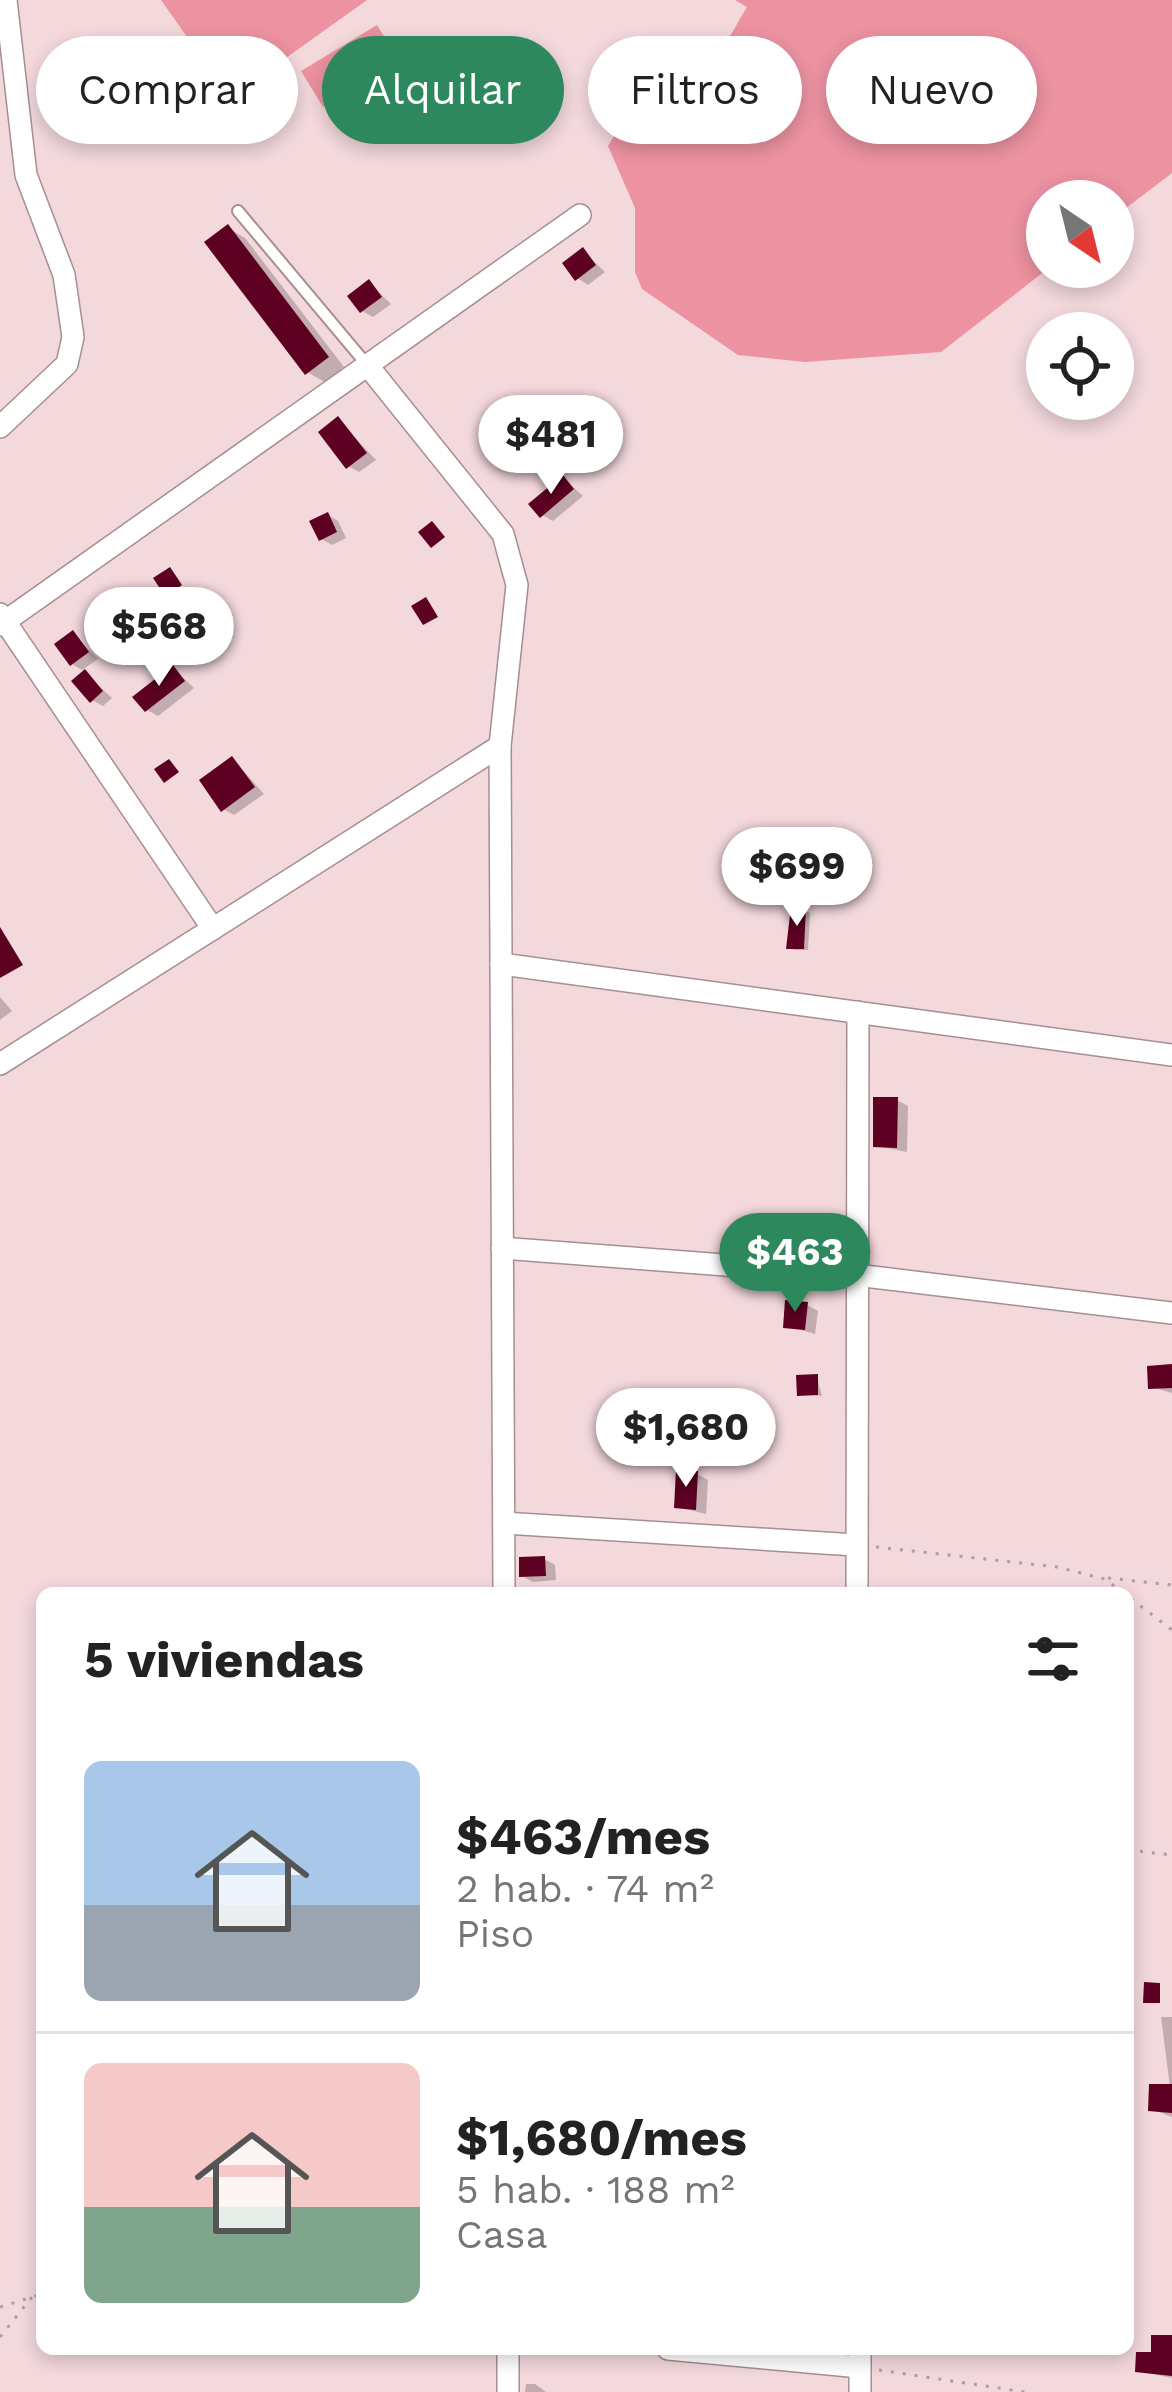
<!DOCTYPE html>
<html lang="es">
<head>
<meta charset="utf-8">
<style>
	body { margin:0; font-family:"Work Sans",sans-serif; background:#f2f2f2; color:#222; height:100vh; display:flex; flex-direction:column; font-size:45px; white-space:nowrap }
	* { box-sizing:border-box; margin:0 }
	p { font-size:39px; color:#767676 }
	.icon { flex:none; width:66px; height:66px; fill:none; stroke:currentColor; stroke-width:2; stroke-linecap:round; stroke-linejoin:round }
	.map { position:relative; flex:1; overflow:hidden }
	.drawer { position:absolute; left:36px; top:1587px; width:1098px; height:768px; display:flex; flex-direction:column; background:#fff; border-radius:18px; box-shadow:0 6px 18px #0003 }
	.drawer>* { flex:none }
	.banner { position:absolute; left:36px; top:36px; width:1101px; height:108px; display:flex; gap:24px }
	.needle { width:78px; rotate:145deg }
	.controls { position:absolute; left:1026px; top:180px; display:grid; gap:24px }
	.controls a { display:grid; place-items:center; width:108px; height:108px; border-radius:50%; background:#fff; box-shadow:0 6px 18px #0003; font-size:60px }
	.price { position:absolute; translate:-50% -102px; padding:0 27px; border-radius:42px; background:#fff; color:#222; font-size:39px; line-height:78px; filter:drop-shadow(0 3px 6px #0008) }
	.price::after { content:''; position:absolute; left:50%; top:72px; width:36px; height:27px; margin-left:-18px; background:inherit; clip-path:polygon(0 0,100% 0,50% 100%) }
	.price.current { background:#2d885e; color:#fff }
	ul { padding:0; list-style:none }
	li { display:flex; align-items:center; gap:36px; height:300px; padding:0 48px }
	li+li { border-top:3px solid #e0e0e0 }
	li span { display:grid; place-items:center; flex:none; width:336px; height:240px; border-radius:18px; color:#555 }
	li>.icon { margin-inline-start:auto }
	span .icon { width:144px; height:144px; fill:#fffc; stroke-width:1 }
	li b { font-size:51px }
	h2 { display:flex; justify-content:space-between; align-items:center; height:144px; padding:0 48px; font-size:51px }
	.pill { padding:0 42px; border-radius:54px; background:#fff; box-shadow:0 6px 18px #0003; font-size:42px; line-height:108px }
	.pill.current { background:#2d885e; color:#fff }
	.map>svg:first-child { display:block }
	.green { fill:#ec92a1 }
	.shadow { fill:#0003 }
	.building { fill:#5e0022 }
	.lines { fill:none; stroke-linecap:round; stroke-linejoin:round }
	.lane-casing { stroke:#a68e91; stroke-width:14 }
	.street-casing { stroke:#a68e91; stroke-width:24 }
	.path { stroke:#b19c9f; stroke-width:3; stroke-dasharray:3 9; stroke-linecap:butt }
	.lane { stroke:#fff; stroke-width:10 }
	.street { stroke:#fff; stroke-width:21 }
</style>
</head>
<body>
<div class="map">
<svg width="1172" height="2392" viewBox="0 0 1172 2392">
	<rect width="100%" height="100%" fill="#f3d8dc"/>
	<!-- green -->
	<g class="green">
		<polygon points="161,0 367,0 230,98"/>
		<path d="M735 0H1172V173L1113 218V201H1047L1050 267 941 352 805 362 738 355 642 289 635 272V208L608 146C641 94 654 114 690 85 716 65 730 35 747 7Z"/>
		<polygon points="377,25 399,61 323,107 301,71"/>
	</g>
	<!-- shadow -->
	<g class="shadow">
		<polygon points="228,228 245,238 344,367 325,382 307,372"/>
		<polygon points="583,251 605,272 588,285 577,278"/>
		<polygon points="369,283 391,304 373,317 362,311"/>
		<polygon points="338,420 376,460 359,472 348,466"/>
		<polygon points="563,478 583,496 553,521 542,515"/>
		<polygon points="328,515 338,521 346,538 332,545 321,539"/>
		<polygon points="73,634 98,659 82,670 72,664"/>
		<polygon points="173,668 194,688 158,716 147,710"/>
		<polygon points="85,673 112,698 103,706 92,700"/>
		<polygon points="233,759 264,794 234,815 223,809"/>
		<polygon points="805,911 810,913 808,950 794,950 789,947"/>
		<polygon points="0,997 12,1011 0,1020"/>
		<polygon points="897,1100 908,1106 907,1152 876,1146"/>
		<polygon points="807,1305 818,1311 815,1334 786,1326"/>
		<polygon points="1172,1367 1172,1393 1151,1387"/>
		<polygon points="817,1377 822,1396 800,1394"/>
		<polygon points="665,1397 674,1402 673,1435 651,1434 641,1428"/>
		<polygon points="697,1474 708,1480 706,1514 677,1507"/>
		<polygon points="544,1559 555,1565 556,1580 533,1582 522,1576"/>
		<polygon points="906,1589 913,1593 887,1593 887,1590"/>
		<polygon points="1161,2017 1172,2017 1172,2117 1151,2109 1170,2087"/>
		<polygon points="1172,2338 1172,2378 1138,2371 1154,2355"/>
		<polygon points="1046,2349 1062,2349 1062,2354 1050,2355"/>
		<polygon points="526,2384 535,2384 546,2392 525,2392"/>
	</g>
	<!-- building -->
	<g class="building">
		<polygon points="228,224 329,357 305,375 204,242"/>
		<polygon points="583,247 596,265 575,281 562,263"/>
		<polygon points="369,279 382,297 360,313 347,296"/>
		<polygon points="338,416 367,453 346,469 318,432"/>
		<polygon points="563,475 574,489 540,518 528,504"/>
		<polygon points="328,512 337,532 319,541 309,521"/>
		<polygon points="432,521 445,537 431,548 418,532"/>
		<polygon points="170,567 182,585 165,596 153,578"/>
		<polygon points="426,597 438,617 423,625 411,606"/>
		<polygon points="73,630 89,652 70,666 54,644"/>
		<polygon points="173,665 185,681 145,712 132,697"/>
		<polygon points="85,669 103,691 90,703 71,681"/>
		<polygon points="232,756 255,787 221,812 199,780"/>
		<polygon points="169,759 179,772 164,783 154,769"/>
		<polygon points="791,906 806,908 804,949 786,949"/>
		<polygon points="0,927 23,965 0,978"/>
		<polygon points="873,1097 898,1097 897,1148 873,1147"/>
		<polygon points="785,1300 808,1302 805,1330 783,1328"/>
		<polygon points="1172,1364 1172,1388 1148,1389 1147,1366"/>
		<polygon points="818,1374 818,1395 797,1396 796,1375"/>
		<polygon points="640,1392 666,1394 664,1431 638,1430"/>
		<polygon points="676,1470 698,1471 696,1510 674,1508"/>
		<polygon points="545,1556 546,1576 519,1577 519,1557"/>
		<polygon points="1144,1982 1160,1983 1160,2003 1143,2003"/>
		<polygon points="1149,2084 1172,2084 1172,2113 1148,2111"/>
		<polygon points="1151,2335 1172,2335 1172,2376 1135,2372 1136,2352 1151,2352"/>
	</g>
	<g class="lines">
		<!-- lane casing -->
		<g class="lane-casing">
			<polyline id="lane" points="238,211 368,366"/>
		</g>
		<!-- street casing -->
		<g class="street-casing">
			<g id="street">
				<polyline points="368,366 503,534 517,585 500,746 504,1593"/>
				<polyline points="0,427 67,364 73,337 64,275 26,175 6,0"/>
				<polyline points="0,614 213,929"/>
				<polyline points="0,625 580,215"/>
				<polyline points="501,964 1172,1055"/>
				<polyline points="0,1064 500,746"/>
				<polyline points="502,1248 856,1275 1172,1313"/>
				<polyline points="504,1523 856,1545"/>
				<polyline points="857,1593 858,1012"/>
				<polyline points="508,2349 508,2392"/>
				<polyline points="668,2349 860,2367"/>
				<polyline points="860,2392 860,2349"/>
			</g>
		</g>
		<!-- path -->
		<g class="path">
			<polyline points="876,1547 1057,1567 1105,1579 1172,1630"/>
			<polyline points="1108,1578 1172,1585"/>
			<polyline points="1128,1850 1172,1855"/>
			<polyline points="0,2307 42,2294"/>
			<polyline points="0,2337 32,2297"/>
			<polyline points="879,2370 1025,2392"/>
		</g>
		<!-- lane -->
		<use href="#lane" class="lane"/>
		<!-- street -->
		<use href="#street" class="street"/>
	</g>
</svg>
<div class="controls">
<a><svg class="needle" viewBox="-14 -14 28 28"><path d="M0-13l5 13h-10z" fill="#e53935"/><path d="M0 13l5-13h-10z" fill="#767676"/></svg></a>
<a><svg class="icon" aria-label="locate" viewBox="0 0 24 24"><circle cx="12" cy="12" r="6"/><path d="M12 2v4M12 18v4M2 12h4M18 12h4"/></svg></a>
</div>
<b class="price" style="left:551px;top:497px">$481</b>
<b class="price" style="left:159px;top:689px">$568</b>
<b class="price" style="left:797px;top:929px">$699</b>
<b class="price current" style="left:795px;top:1315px">$463</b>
<b class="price" style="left:686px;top:1490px">$1,680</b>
<div class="banner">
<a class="pill">Comprar</a>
<a class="pill current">Alquilar</a>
<a class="pill">Filtros</a>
<a class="pill">Nuevo</a>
</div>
<section class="drawer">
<h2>5 viviendas<svg class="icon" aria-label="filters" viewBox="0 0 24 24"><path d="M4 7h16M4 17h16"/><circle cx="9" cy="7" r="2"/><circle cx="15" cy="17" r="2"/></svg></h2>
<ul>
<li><span style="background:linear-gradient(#a9c7e8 60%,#9aa5b1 0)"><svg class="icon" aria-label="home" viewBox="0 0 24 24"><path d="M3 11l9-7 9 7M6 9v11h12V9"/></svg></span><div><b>$463/mes</b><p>2 hab. · 74 m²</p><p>Piso</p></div></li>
<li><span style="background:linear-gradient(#f6c9c9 60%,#7fa58c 0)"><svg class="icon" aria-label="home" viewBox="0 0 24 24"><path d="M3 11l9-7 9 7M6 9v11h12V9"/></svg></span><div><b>$1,680/mes</b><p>5 hab. · 188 m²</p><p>Casa</p></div></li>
</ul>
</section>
</div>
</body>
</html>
